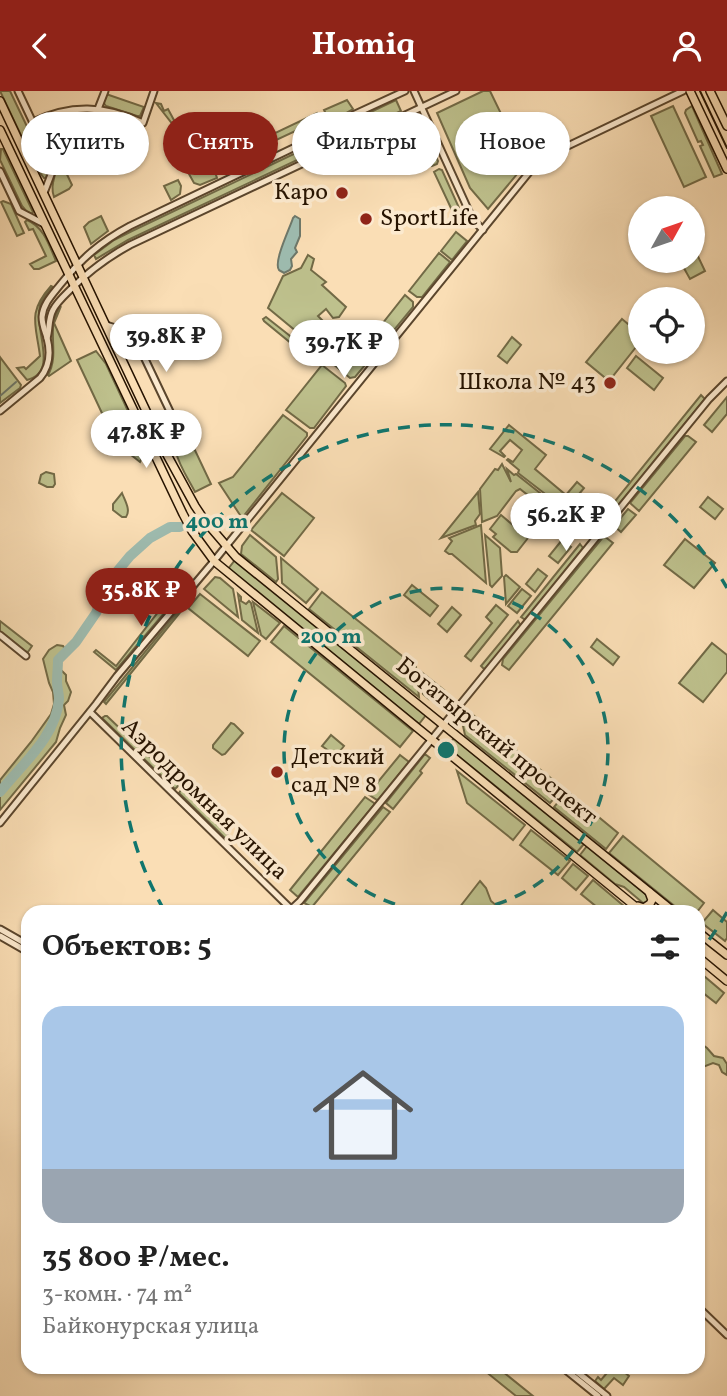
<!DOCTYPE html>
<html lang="ru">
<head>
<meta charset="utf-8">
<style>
	body { margin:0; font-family:Vollkorn,serif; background:#f6f6f6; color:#222; height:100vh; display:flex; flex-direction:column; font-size:26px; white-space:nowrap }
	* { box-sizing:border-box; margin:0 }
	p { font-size:23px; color:#767676 }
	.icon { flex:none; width:38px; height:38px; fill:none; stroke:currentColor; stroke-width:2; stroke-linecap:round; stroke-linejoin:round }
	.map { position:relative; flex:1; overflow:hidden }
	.sheet { position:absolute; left:21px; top:814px; width:684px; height:469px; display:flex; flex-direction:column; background:#fff; border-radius:21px; box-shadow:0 2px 5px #0004 }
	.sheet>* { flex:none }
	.top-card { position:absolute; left:21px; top:21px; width:686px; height:63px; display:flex; gap:14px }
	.needle { width:46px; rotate:50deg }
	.controls { position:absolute; left:628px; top:105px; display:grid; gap:14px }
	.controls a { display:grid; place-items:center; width:77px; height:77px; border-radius:50%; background:#fff; box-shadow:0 2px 5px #0004; font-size:35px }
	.price { position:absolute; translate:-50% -60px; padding:0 16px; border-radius:24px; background:#fff; color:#222; font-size:23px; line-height:46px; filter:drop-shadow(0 2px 4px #0008) }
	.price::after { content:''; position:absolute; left:50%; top:42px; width:21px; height:16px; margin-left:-10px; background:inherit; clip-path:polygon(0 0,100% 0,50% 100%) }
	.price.selected { background:#8f2418; color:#fff }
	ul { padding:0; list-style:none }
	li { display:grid; align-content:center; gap:14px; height:371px; padding:0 21px }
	li span { display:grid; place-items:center; height:217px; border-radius:21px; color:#555 }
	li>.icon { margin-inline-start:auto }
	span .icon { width:126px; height:126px; fill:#fffc; stroke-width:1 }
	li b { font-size:30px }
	h2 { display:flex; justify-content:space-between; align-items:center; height:84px; padding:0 21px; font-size:30px }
	.chip { padding:0 24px; border-radius:32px; background:#fff; box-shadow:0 2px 5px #0004; font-size:24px; line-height:63px }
	.chip.selected { background:#8f2418; color:#fff }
	header { display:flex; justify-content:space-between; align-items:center; height:91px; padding:0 21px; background:#8f2418; color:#fff; font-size:32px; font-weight:700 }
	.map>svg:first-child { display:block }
	.green { fill:#bec18d; stroke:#726a46; stroke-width:2 }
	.water { fill:#9ebcb0; stroke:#6e786a; stroke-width:2 }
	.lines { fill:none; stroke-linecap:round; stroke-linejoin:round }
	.stream { stroke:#6e786a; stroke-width:2 }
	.river { stroke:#9ebcb0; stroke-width:10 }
	.minor-casing { stroke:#5b462d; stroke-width:9 }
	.major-casing { stroke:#261300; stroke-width:10 }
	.minor { stroke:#fceacf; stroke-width:5 }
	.major { stroke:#fadeb5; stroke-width:7 }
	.tram { stroke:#261300; stroke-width:2 }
	.ring { fill:none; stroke:#0f766e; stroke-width:3.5; stroke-dasharray:12 9 }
	.poi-dot { fill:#8f2418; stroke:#fceacf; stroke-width:2.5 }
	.labels { text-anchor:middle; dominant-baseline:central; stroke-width:7; stroke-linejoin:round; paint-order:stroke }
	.poi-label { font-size:24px; fill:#261300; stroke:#fceacf; text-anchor:end }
	.street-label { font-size:24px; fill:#261300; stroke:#fceacf }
	.centre { fill:#0f766e; stroke:#fceacf; stroke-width:3.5 }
	.ring-label { font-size:21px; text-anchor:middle; font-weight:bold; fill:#0f766e; stroke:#fceacf; stroke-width:7; stroke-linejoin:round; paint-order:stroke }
</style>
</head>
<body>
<header><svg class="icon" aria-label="back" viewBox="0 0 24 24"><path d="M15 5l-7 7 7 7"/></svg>Homiq<svg class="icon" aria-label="person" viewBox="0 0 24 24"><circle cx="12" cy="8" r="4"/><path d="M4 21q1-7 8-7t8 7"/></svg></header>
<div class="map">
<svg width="727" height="1305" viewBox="0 0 727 1305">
	<rect width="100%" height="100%" fill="#fadeb5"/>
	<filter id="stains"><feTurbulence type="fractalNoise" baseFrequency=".00286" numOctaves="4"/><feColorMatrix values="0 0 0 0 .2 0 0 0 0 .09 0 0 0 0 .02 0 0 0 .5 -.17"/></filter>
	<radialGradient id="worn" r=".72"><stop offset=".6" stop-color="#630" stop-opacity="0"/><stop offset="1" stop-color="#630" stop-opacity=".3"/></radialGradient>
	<!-- green -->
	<g class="green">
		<polygon points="0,0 10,0 44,71 48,70 49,77 46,87 44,87 37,78"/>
		<polygon points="483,0 490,0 523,68 523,76 488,118 470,97 437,22"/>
		<polygon points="106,3 144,16 140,25 137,25 106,15 103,11"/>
		<polygon points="347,9 353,18 334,29 329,29 324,19"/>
		<polygon points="396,9 401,20 128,149 96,168 94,164 114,149 132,140 319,51 360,26"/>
		<polygon points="156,12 161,13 164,20 168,18 175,31 178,29 185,42 196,37 201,37 213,62 233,53 232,49 260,36 264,41 202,71"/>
		<polygon points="673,15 706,86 684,96 651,25"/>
		<polygon points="692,15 722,83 714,86 700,55 703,54 701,50 698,51 685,22 686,19"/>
		<polygon points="317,22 322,34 321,37 312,42 308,34 214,78 217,87 200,94 194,92 189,83"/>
		<path d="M43 33 72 94 69 98 54 106C50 94 55 88 56 77 56 67 45 49 40 39Z"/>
		<polygon points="421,33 438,70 437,73 432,75 413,37"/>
		<polygon points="1,58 3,58 33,121 32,123 27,121 22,115 0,69"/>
		<polygon points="439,78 442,79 465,130 458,132 434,81"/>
		<polygon points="178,89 181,95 180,103 171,109 164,95"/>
		<polygon points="3,110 11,113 24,142 17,145 1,111"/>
		<polygon points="101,125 108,140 91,153 84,136 89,131"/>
		<path d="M27 129C44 136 49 154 56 170L39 178H34L30 173 46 165 33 138 29 139 25 131Z"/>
		<polygon points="456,141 467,150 452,169 441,160"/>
		<polygon points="693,155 705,180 690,188 680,170 693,170"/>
		<polygon points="439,162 450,171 422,206 417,206 409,200"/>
		<polygon points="308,164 314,168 311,179 326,191 322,194 346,216 339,226 333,227 326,218 318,225 324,231 308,250 268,217 283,185 301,177"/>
		<path d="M51 195 53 196C47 203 40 210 39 220 36 241 58 282 27 289L17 277 24 276 26 278 40 265C36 233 27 222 51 195Z"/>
		<polygon points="405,204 413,211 413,216 381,255 371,247"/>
		<path d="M61 215 54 232 71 270 49 285 48 284C61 261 44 237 61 215Z"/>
		<polygon points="266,226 318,267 318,271 314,271 264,230 263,228"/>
		<polygon points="622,228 640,243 640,251 609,290 586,271"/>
		<polygon points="344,233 377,260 355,286 350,287 309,253 325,234 336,242"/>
		<polygon points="512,246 521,254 507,272 498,265"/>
		<polygon points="96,260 106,273 143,352 144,362 140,371 116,352 77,269"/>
		<polygon points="636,265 663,287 654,299 627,277"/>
		<polygon points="0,266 21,294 20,297 0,312"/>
		<polygon points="322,274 345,292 346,295 314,337 310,337 286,319"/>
		<polygon points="701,304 705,308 603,433 599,430"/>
		<polygon points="727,306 727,323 712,341 704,334"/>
		<polygon points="283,324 307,342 307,345 242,427 219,392 233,386"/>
		<path d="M183 334 211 393 195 401C185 381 163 353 183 334Z"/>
		<polygon points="509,334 546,364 535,378 566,404 577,391 584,397 566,419 518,382 519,379 507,369 508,368 513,371 522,359 510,349 500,360 505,365 504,366 490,358"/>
		<polygon points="685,345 688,345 696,351 639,420 630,412"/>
		<polygon points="502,373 511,391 507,378 514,384 516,383 564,421 558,428 520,398 516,400 497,425 482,431 480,398 495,378 498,379"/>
		<polygon points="46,381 54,383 55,393 53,396 47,396 39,392 41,384"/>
		<polygon points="478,401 480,423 475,430 476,434 441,447"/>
		<path d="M122 402C125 410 131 419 126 426H122L113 419V413Z"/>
		<polygon points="282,402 314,427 284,465 251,439"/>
		<polygon points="708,406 723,418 715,428 700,416"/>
		<polygon points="628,418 636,424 621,441 614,435"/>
		<polygon points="501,424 528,447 517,461 511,461 493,446 496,443 490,438"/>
		<polygon points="481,434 486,492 452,463 449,463 445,460 452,450 449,447"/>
		<polygon points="250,444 276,466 278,488 276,491 241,463 242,455"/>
		<polygon points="485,444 500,457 502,485 492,496 490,494"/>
		<polygon points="604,445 613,452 509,579 502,574 503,568"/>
		<polygon points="685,448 715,472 694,497 664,474"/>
		<polygon points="562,449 571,456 558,472 549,465"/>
		<polygon points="580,453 583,457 527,528 524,528 521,526"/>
		<polygon points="281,467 318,498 306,512 282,492"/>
		<polygon points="235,469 426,624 419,633 228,478"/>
		<polygon points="538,478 547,485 535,501 526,493"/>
		<polygon points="506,484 520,496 506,513 504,486"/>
		<polygon points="215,486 220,487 233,498 238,526 204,498"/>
		<polygon points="412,494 438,515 430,525 404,504"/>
		<polygon points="177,497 182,501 116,579 94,561 96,559 116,575"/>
		<polygon points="522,498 531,505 517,522 508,515"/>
		<polygon points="322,501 416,576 419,606 309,518"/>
		<polygon points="200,503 260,550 248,565 188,517"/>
		<polygon points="238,503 241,506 241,510 246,513 249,510 251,512 258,542 242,529"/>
		<polygon points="253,511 280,532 266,548 261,544"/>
		<polygon points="496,514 508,524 471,570 465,565 492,532 486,526"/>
		<polygon points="452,516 461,524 447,541 438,533"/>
		<polygon points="180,518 182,519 106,613 104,611"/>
		<polygon points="0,530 32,555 28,561 23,560 0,542"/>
		<polygon points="518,530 521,535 486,577 484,578 481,575"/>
		<polygon points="284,535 413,640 400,656 271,551"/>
		<polygon points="597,548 619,566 613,574 591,556"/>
		<polygon points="712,552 727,564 727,581 703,611 679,592"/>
		<polygon points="57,554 63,555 67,561 66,564 59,571 61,579 66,584 66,590 71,601 68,610 64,614 66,624 60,637 56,651 0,719 0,689 31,651 51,623 54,613 53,601 49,592 43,568 49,559"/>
		<polygon points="420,580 444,599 441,604 436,600 429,608 423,603"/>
		<polygon points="472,623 480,630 474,639 483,646 490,638 563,697 550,712 465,644 463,635"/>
		<polygon points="105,625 107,625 179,694 175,698 102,627"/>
		<polygon points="231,632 234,633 243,642 225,663 222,664 213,657 213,654"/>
		<polygon points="331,644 344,655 336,665 322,655"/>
		<polygon points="454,647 584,753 577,761 447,656"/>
		<polygon points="425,663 430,667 420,680 422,682 393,718 386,712"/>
		<polygon points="400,664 409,671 379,708 377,709 368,703"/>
		<polygon points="457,680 525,734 513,749 467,712"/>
		<polygon points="182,698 232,748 229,751 179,702"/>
		<polygon points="567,700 618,742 606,758 554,716"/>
		<polygon points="365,706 374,712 374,714 298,806 290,799"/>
		<polygon points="383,716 390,721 312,816 304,812"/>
		<polygon points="531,739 570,770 558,784 520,754"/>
		<polygon points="623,745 704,812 697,821 682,821 609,762"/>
		<polygon points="587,755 648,805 648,811 643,812 624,796 615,793 580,764"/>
		<polygon points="573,773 588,785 576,799 562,787"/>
		<polygon points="593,789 631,821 603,821 581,803"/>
		<polygon points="480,790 486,797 491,810 504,821 456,821"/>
		<polygon points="713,819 727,831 727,847 725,850 702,832"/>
		<polygon points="704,885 724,902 716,912 698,898 698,892"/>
		<polygon points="700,952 707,957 714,965 723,967 727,973 727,984 722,981 719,974 713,972 703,976 698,973 698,954"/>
		<polygon points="489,1276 497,1276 533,1305 516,1305 485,1280"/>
		<polygon points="612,1276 618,1276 629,1285 623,1294 614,1287 604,1298 595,1290 598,1286 601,1289"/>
	</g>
	<!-- water -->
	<path class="water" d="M295 125 300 128V145L295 157 297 161 291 168 292 175 290 179 284 182C283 181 280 180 279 179 273 171 290 137 293 127Z"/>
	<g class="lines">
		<!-- stream -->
		<polyline class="stream" points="0,305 16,291"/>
		<!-- river -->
		<path class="river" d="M0 701C22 673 56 646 59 608 59 602 57 597 57 591 57 584 58 576 58 569L76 551 96 522 110 489 130 465 150 447 170 436H180"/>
		<!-- minor casing -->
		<g class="minor-casing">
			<g id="minor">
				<polyline points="18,0 52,72 52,81 44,102"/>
				<polyline points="414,0 473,129 483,139"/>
				<polyline points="98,18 105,0"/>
				<path d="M33 31C70 13 105 14 143 32L154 0"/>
				<polyline points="0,80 19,120 44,133"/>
				<path d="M106 234 131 242 135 247 174 329C177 340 170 350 165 360"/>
				<path d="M47 247C50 238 48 228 53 219 57 211 65 204 71 198 89 180 108 166 130 154L456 0"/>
				<path d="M0 320 40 287C50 275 51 262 47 247 45 240 42 234 42 226 43 213 52 204 60 194 81 168 100 151 130 135L314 47 355 23 405 0"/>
				<polyline points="0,544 26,565"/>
				<polyline points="90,621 293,820"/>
				<polyline points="0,732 96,613 117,585 214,470 531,79 543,68 551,63 683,0"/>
				<polyline points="288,821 300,810 709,308 727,290"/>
				<polyline points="0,838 28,854"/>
				<polyline points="0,845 28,861"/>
				<polyline points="698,1216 727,1244"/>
				<polyline points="562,1276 598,1305"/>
				<polyline points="571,1276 607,1305"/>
			</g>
		</g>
		<!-- major casing -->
		<g class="major-casing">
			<g id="major">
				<polyline points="690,0 727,78"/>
				<polyline points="710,0 727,35"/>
				<polyline points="0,10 165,360 195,415 205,430 236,466 674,821"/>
				<polyline points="0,39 183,423 192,440 214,470 642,821"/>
				<polyline points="638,815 644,817 650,813 652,809 649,801"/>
				<polyline points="698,841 727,864"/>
				<polyline points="698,866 727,890"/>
			</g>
		</g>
		<!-- minor -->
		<use href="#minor" class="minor"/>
		<!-- major -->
		<use href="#major" class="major"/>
		<!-- tram -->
		<polyline class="tram" points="700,0 727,57"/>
	</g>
	<!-- distance rings -->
	<g class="ring">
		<path d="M436 821A162 162 0 1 1 456 821"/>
		<path d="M727 821A324 324 0 0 1 700 861M164 819A324 324 0 0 1 727 497"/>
	</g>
	<!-- markers -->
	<g class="poi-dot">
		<circle cx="342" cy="102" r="7"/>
		<circle cx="366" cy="128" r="7"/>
		<circle cx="610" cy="292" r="7"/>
		<circle cx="277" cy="681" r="7"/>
	</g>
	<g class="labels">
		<!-- poi labels -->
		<g class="poi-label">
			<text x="328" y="102">Каро</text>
			<text x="380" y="128" text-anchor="start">SportLife</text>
			<text x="596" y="292">Школа № 43</text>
			<text x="291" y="667" text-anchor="start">Детский<tspan x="291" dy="28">сад № 8</tspan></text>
		</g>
		<!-- street labels -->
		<g class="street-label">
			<text transform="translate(496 651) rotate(39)">Богатырский проспект</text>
			<text transform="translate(204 709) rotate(44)">Аэродромная улица</text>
		</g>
	</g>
	<circle cx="446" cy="659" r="10" class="centre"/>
	<g class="ring-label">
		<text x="217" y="437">400 m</text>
		<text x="331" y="552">200 m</text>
	</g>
	<rect width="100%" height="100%" filter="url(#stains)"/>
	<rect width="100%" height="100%" fill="url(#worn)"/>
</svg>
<div class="controls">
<a><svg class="needle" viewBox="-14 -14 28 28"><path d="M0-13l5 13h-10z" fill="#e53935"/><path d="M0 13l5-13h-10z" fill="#767676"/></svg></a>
<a><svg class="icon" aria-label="locate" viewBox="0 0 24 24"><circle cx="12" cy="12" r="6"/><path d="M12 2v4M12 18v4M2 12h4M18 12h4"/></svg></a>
</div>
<b class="price" style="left:166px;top:283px">39.8K ₽</b>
<b class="price" style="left:344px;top:289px">39.7K ₽</b>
<b class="price" style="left:146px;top:379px">47.8K ₽</b>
<b class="price" style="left:566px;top:462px">56.2K ₽</b>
<b class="price selected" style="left:141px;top:537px">35.8K ₽</b>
<div class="top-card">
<a class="chip">Купить</a>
<a class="chip selected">Снять</a>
<a class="chip">Фильтры</a>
<a class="chip">Новое</a>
</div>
<section class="sheet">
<h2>Объектов: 5<svg class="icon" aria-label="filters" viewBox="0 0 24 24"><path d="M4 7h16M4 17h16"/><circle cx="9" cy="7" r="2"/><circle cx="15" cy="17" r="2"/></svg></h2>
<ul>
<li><span style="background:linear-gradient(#a9c7e8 75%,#9aa5b1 0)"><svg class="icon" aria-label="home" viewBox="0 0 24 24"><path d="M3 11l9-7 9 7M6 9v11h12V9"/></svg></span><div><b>35 800 ₽/мес.</b><p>3-комн. · 74 m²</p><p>Байконурская улица</p></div></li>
</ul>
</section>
</div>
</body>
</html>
